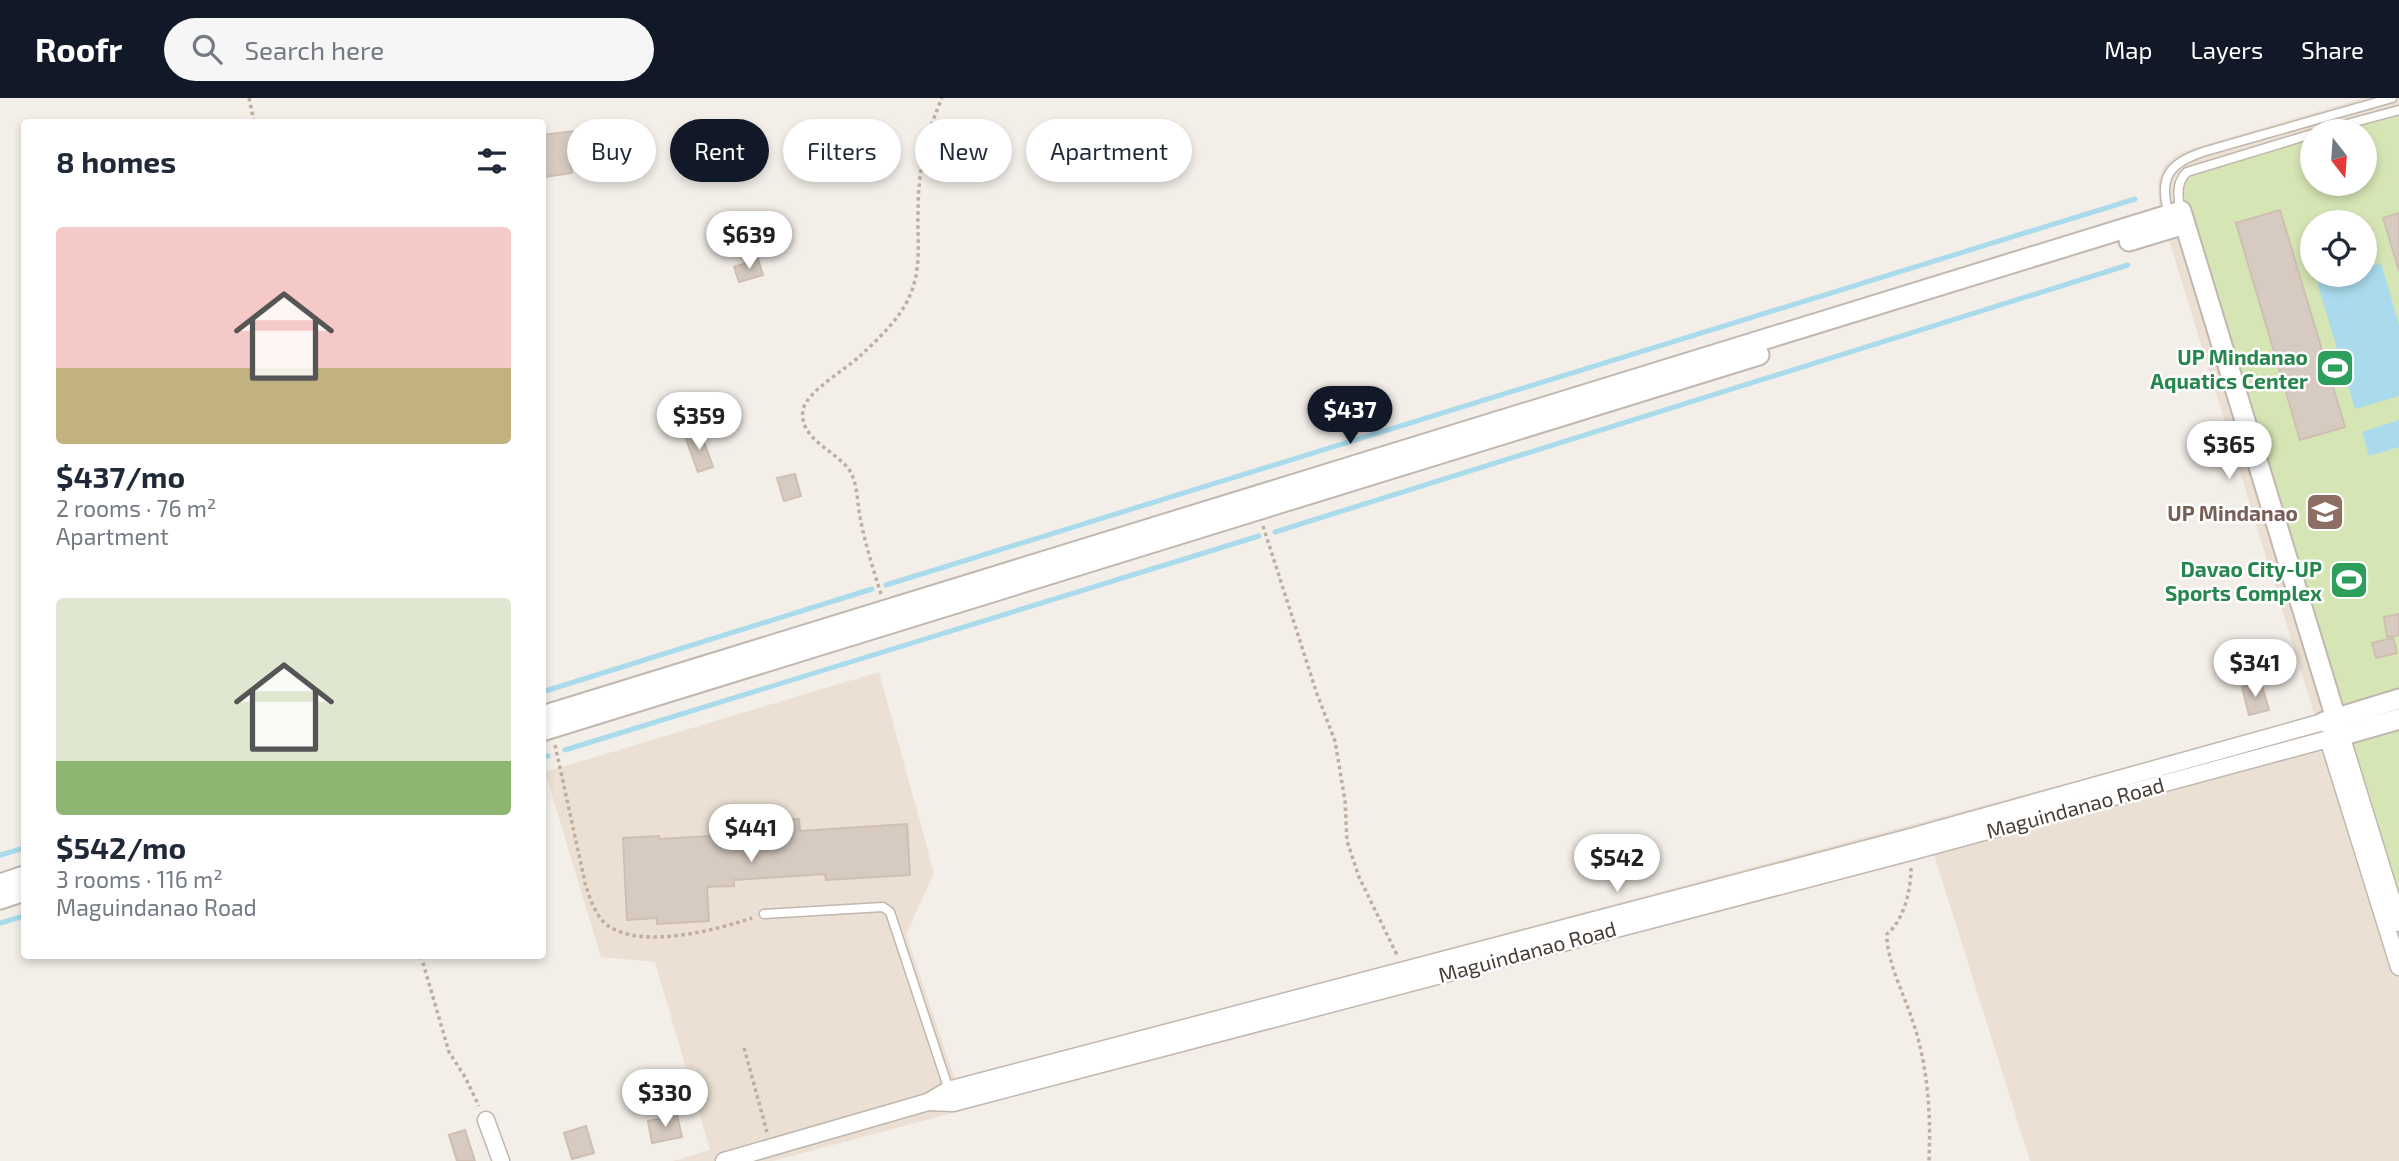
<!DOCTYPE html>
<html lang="en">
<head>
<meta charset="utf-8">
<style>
	body { margin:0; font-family:"Exo 2",sans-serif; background:#f6f6f7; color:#1f2937; height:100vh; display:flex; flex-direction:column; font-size:26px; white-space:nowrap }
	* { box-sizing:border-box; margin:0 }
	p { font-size:23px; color:#747a83 }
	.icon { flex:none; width:38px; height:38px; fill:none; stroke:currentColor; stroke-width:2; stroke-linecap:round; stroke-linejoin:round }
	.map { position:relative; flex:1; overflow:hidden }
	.drawer { position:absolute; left:21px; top:21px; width:525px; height:840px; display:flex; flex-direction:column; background:#fff; border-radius:7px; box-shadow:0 4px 10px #0003 }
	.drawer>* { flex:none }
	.hud { position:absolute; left:567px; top:21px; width:665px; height:63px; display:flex; gap:14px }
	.needle { width:46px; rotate:163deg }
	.tools { position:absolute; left:2300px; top:21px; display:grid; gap:14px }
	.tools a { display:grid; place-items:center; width:77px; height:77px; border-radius:50%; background:#fff; box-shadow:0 4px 10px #0003; font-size:35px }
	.price { position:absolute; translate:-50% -60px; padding:0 16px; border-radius:24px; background:#fff; color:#222; font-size:23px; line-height:46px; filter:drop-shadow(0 2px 4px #0008) }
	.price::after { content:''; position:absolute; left:50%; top:42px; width:21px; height:16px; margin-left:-10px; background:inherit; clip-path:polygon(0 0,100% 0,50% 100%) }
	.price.selected { background:#111827; color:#fff }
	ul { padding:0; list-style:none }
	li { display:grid; align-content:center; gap:14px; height:371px; padding:0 35px }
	li span { display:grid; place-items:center; height:217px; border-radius:7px; color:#555 }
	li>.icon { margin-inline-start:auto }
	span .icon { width:126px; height:126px; fill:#fffc; stroke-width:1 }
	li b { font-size:30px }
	h2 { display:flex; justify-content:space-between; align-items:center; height:84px; padding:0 35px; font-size:30px }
	.pill { padding:0 24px; border-radius:32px; background:#fff; box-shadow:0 4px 10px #0003; font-size:24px; line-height:63px }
	.pill.selected { background:#111827; color:#fff }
	header { display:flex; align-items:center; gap:42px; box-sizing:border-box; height:98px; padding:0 35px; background:#111827; color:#fff }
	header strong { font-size:33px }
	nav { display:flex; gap:38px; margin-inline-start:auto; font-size:24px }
	.search { width:490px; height:63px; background:#f6f6f7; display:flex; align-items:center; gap:18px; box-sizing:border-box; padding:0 24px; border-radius:38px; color:#747a83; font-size:26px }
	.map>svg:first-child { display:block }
	.education { fill:#ebe0d3; fill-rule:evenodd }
	.green { fill:#d6e5b4; fill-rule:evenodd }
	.water { fill:#a9dbec }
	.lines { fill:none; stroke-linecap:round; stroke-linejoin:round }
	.stream { stroke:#a9dbec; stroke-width:5 }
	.building { fill:#d7cbc1; stroke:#cebfb2; stroke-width:2 }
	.service-casing { stroke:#c1b7ae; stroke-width:11 }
	.minor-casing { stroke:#c1b7ae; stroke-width:19 }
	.tertiary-casing { stroke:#c1b7ae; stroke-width:23 }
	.path { stroke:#bfae9e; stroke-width:3.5; stroke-dasharray:3.5 3.5; stroke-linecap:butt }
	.service { stroke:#fff; stroke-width:8 }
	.minor { stroke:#fff; stroke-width:16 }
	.tertiary { stroke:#fff; stroke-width:19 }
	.labels { text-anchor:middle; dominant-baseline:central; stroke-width:5; stroke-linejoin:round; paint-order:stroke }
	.leisure-label { font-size:21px; font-weight:bold; fill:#27864d; stroke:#fff; text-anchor:end }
	.education-label { font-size:21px; font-weight:bold; fill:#785e54; stroke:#fff; text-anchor:end }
	.street-label { font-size:21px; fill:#463e37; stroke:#fff }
</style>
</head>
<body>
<header>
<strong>Roofr</strong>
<div class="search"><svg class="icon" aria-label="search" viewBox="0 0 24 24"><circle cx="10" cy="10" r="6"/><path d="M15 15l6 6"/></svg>Search here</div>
<nav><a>Map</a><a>Layers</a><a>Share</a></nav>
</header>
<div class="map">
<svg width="2399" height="1063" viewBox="0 0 2399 1063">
	<rect width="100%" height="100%" fill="#f3eee8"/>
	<!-- education -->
	<path class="education" d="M2364 0H2399V1063H2030L1933 753 773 1063H673L710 1052 655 864 601 859 545 674 879 574 934 775 906 836 955 982 2315 619 2166 132 2159 108 2158 83 2164 68 2176 57 2190 51ZM2312 33H2364V86H2312ZM2312 124H2364V177H2312Z"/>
	<!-- green -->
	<path class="green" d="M2399 17V804L2184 96 2186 83 2199 75 2312 41V86H2364V33H2340ZM2312 124H2364V177H2312Z"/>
	<!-- water -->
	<g class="water">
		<polygon points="2381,165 2399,226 2399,298 2355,311 2317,184 2341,177 2364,177 2364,170"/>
		<polygon points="2399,322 2399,349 2369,358 2362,334"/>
	</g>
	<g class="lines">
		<!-- stream -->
		<g class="stream">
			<polyline points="1275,434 2128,167"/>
			<polyline points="886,487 2135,101"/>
			<polyline points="542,594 872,491"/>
			<polyline points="565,652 1259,438"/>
			<polyline points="542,659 548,658"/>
			<polyline points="0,757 24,750"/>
			<polyline points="0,825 24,818"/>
		</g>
	</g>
	<!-- building -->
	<g class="building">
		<polygon points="573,33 575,49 568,50 572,75 544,79 542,37"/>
		<polygon points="2280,112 2345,329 2300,342 2236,125"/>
		<polygon points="2399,115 2399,173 2383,120"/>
		<polygon points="758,161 763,177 739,184 734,169"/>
		<polygon points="700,333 713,369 698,374 685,338"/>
		<polygon points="795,376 801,398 784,403 777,380"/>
		<polygon points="2399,516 2399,537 2387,539 2384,519"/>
		<polygon points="2393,540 2397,555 2376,560 2372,545"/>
		<polygon points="2261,584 2269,612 2249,617 2242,589"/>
		<polygon points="799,721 800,733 907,726 910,777 826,782 825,776 734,782 734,788 707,789 709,823 657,826 657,820 627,822 623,740 659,738 659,741 766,735 765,723"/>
		<polygon points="677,1017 682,1039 652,1045 648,1023"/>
		<polygon points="586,1028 594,1055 572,1061 564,1035"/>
		<polygon points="465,1032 475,1063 457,1063 449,1037"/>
	</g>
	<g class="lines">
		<!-- service casing -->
		<g class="service-casing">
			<g id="service">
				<polyline points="2321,33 2399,12"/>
				<path d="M2181 112C2177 98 2176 84 2187 74L2312 36"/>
				<path d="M2169 116C2157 78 2171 64 2206 53L2392 0"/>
				<polyline points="764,816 883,809 890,814 949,992"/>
			</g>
		</g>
		<!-- minor casing -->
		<g class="minor-casing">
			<g id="minor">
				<polyline points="2341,637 2399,825"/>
				<polyline points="928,1004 953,1005 1910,754 2328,641 2399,869"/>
				<polyline points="486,1022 501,1063"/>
				<polyline points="724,1063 928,1004 948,992 1907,740 2323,624"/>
			</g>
		</g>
		<!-- tertiary casing -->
		<g class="tertiary-casing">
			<g id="tertiary">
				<polyline points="2129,143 2185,126"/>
				<polyline points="542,618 2181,113 2341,637"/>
				<polyline points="2324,624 2399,601"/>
				<polyline points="542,633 1759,257"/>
				<polyline points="2330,641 2399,621"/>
				<polyline points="0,786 24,778"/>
				<polyline points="0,801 24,793"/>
			</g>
		</g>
		<!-- path -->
		<g class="path">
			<polyline points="249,0 254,24"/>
			<polyline points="1263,428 1317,596 1335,643 1345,703 1347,743 1359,779 1398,859"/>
			<path d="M881 496C873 471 865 445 860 419 857 404 858 387 850 373 837 353 798 341 803 312 807 293 845 272 860 258 877 242 901 220 910 197 922 170 917 142 918 113 918 73 926 36 942 0"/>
			<path d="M555 647 586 789C591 802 595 817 607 827 641 852 716 832 752 820"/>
			<path d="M1911 770C1911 792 1904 822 1887 836 1886 862 1905 899 1913 924 1928 968 1931 1016 1929 1063"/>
			<polyline points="421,858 449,954 465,979 479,1008"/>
			<polyline points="744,950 767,1034"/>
		</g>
		<!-- service -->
		<use href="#service" class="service"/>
		<!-- minor -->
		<use href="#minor" class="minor"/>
		<!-- tertiary -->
		<use href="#tertiary" class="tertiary"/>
	</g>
	<!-- icons -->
	<defs>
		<g id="stadium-square" transform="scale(2.0125)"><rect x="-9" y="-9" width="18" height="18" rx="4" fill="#2e9e5b" stroke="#fff"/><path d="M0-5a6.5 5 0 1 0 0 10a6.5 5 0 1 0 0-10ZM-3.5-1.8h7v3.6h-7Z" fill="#fff"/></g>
		<g id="university-square" transform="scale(2.0125)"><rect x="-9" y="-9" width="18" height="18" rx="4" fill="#8d6e63" stroke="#fff"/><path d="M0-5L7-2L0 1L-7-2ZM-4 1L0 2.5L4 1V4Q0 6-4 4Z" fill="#fff"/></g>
	</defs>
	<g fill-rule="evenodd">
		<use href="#stadium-square" x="2335" y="270"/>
		<use href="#university-square" x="2325" y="414"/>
		<use href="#stadium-square" x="2349" y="482"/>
	</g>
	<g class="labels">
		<!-- leisure labels -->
		<g class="leisure-label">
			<text x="2308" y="258">UP Mindanao<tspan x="2308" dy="24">Aquatics Center</tspan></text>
			<text x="2322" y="470">Davao City-UP<tspan x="2322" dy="24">Sports Complex</tspan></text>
		</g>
		<!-- education labels -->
		<g class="education-label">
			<text x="2298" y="414">UP Mindanao</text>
		</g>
		<!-- street labels -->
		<g class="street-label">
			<text transform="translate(2075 709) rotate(-15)">Maguindanao Road</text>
			<text transform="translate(1527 853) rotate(-15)">Maguindanao Road</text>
		</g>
	</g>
</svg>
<div class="tools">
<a><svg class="needle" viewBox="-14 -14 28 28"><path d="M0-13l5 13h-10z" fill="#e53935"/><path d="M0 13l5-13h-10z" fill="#747a83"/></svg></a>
<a><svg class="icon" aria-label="locate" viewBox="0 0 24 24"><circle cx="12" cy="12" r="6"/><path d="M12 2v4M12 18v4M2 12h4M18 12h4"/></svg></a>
</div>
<b class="price" style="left:749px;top:173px">$639</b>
<b class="price selected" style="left:1350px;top:348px">$437</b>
<b class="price" style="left:699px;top:354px">$359</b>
<b class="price" style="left:2229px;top:383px">$365</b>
<b class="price" style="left:2255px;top:601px">$341</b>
<b class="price" style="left:751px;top:766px">$441</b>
<b class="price" style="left:1617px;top:796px">$542</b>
<b class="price" style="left:665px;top:1031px">$330</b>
<div class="hud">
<a class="pill">Buy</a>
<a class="pill selected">Rent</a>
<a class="pill">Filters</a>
<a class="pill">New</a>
<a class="pill">Apartment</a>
</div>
<section class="drawer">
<h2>8 homes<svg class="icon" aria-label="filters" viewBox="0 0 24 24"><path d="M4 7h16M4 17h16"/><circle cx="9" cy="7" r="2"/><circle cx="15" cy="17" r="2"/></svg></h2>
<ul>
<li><span style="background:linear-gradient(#f6c9c9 65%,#c2b280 0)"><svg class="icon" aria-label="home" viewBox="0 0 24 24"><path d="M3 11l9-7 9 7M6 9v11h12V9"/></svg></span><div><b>$437/mo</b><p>2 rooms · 76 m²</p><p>Apartment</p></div></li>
<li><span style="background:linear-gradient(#dfe7d0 75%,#8fb573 0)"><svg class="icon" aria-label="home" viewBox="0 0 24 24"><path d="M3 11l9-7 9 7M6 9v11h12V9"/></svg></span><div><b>$542/mo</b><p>3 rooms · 116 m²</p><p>Maguindanao Road</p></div></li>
</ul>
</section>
</div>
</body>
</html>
